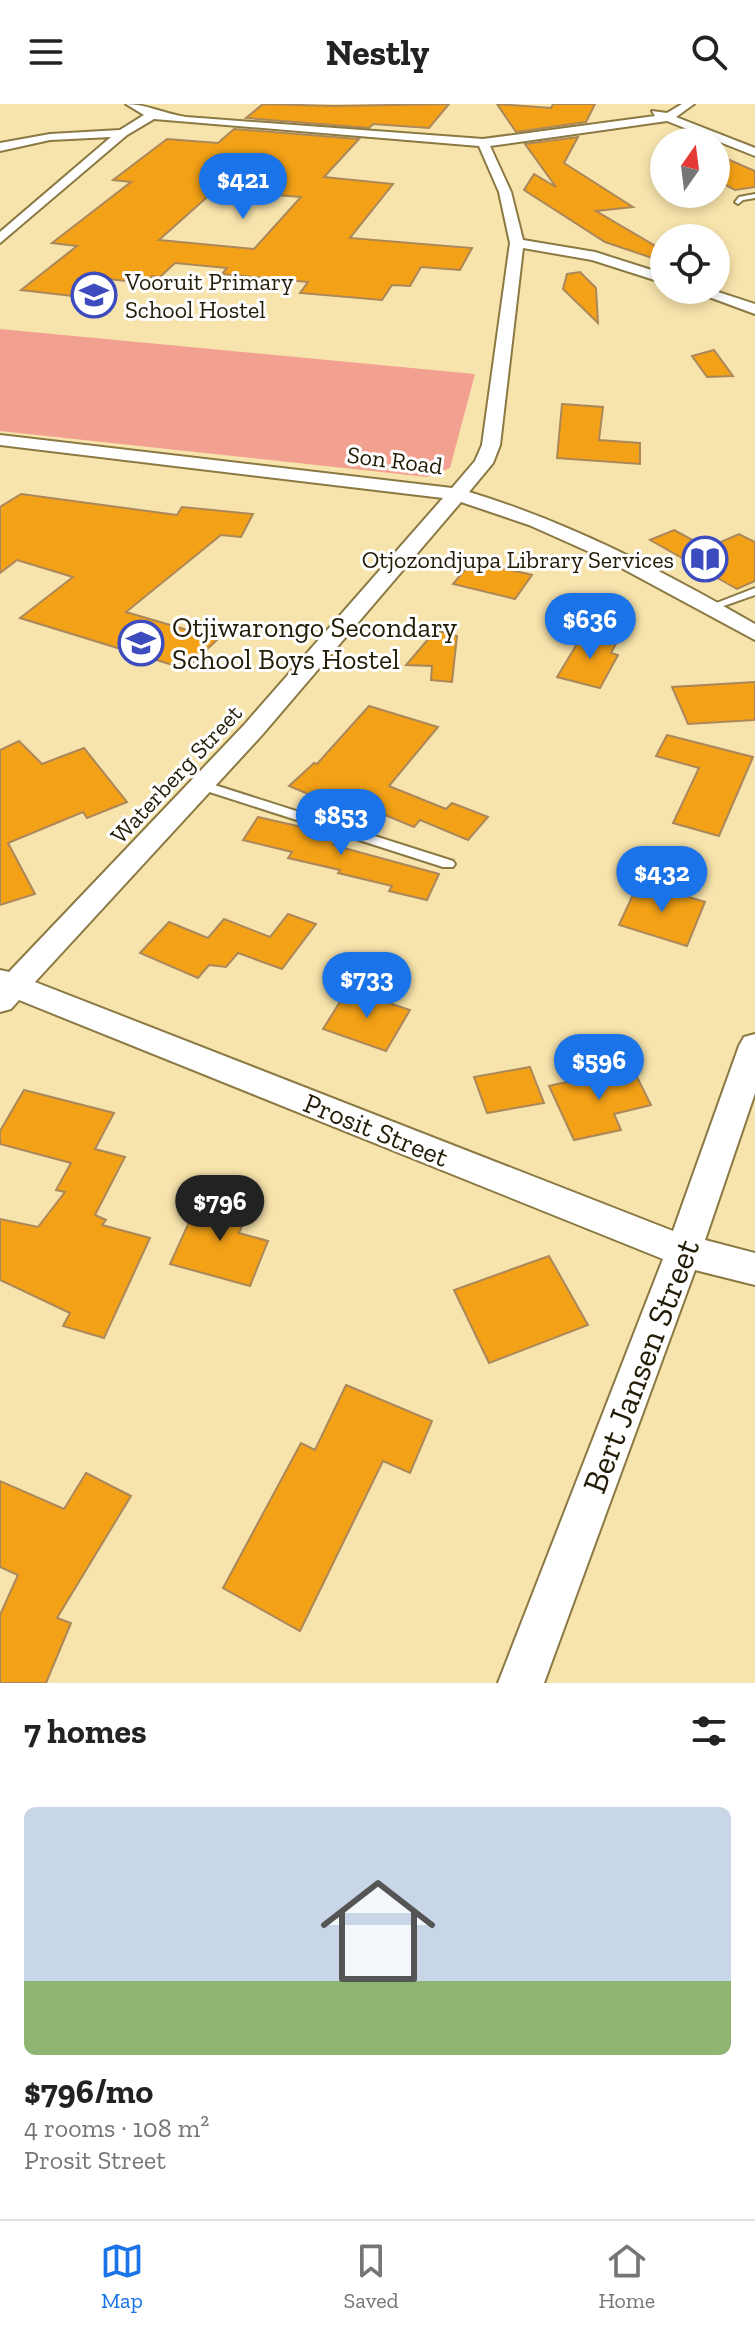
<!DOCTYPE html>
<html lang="en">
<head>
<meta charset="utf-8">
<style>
	body { margin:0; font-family:"Zilla Slab",serif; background:#f6f6f6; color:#222; height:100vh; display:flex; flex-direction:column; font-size:30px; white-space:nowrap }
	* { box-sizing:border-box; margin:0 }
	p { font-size:26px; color:#767676 }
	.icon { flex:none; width:44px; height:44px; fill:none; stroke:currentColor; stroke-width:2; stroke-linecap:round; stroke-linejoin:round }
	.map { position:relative; height:1579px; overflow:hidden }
	.sheet { display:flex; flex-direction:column; background:#fff; flex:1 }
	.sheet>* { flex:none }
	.needle { width:52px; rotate:14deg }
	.controls { position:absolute; left:650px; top:24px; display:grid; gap:16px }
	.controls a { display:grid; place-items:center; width:80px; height:80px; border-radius:50%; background:#fff; box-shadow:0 4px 12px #0003; font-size:40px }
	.price { position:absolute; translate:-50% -68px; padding:0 18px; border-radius:28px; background:#1a73e8; color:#fff; font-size:26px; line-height:52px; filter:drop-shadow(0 2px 4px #0008) }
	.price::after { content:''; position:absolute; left:50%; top:48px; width:24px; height:18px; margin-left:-12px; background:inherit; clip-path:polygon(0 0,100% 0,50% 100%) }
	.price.on { background:#222; color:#fff }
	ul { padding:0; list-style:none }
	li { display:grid; align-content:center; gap:16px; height:424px; padding:0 24px }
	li+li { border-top:2px solid #e0e0e0 }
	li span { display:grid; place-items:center; height:248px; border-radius:12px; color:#555 }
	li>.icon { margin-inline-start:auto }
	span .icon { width:144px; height:144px; fill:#fffc; stroke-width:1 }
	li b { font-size:34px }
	h2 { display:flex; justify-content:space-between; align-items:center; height:96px; padding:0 24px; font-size:34px }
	header { display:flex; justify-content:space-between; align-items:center; height:104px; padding:0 24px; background:#fff; font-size:36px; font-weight:800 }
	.menu { display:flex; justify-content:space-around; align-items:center; height:112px; border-top:2px solid #e0e0e0; background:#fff; font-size:22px; color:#767676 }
	.menu a { display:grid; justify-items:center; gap:4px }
	.menu .on { color:#1a73e8 }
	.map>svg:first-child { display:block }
	.green { fill:#f2a191 }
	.building { fill:#f3a116; stroke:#ab875a; stroke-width:2; fill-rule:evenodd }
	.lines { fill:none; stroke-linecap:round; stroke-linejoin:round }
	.lane-casing { stroke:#8a7943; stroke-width:4 }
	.street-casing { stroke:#8a7943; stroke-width:4 }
	.lane { fill:#fff; fill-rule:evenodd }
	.street { fill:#fff; fill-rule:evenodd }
	.labels { text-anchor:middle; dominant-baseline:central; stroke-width:6; stroke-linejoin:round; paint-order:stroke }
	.far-poi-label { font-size:24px; fill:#231c06; stroke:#fff; text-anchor:start }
	.far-street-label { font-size:24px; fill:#231c06; stroke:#fff }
	.poi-label { font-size:28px; fill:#231c06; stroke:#fff; text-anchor:start }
	.street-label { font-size:28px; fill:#231c06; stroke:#fff }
	.near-street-label { font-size:34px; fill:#231c06; stroke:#fff }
</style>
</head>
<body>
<header><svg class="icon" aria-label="menu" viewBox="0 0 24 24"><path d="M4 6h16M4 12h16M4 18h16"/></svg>Nestly<svg class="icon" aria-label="search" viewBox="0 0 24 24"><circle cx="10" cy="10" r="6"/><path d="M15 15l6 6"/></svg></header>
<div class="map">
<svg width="755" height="1579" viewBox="0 0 755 1579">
	<rect width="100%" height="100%" fill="#f7e4ac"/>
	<!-- green -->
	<polygon class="green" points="0,225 475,270 450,364 427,373 0,327"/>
	<!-- building -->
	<g class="building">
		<polygon points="263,0 334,2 449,0 429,24 373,20 369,24 246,14"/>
		<polygon points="497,0 551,4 553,0 595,0 586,18 516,28"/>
		<path d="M234 25 359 35 324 73 393 80 350 134 472 144 460 166 421 163 410 182 392 181 382 196 300 189 308 178 222 170 227 164 175 159 160 173 152 172 146 179 107 175 81 193 21 186 77 142 52 139 131 78 113 76 167 35 218 39ZM215 86 301 93 254 145 159 136Z"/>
		<polygon points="578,33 564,59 633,103 596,107 664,147 661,157 605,138 524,86 534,70 556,83 525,40"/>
		<polygon points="716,50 755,67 755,83 735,86 716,76"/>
		<polygon points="580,168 596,184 598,219 563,185 567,170"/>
		<polygon points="714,246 733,272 707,273 692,252"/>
		<polygon points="562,300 603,303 599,336 640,339 640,360 557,354"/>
		<polygon points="21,390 177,411 182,403 253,410 241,433 221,431 126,508 218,535 186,565 20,514 73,473 17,456 0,469 0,403"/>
		<polygon points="674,426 707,444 739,430 755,438 755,477 737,485 650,436"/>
		<polygon points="472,457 532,471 515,495 453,480"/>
		<polygon points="436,526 457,532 452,578 431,576 432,562 406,561"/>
		<polygon points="583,530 617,538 611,549 618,551 600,584 557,573"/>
		<polygon points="755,578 755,616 688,620 672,583"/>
		<polygon points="369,602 438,623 389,682 446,705 452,699 488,713 468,736 420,716 414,723 368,704 360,712 289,682 314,659 317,660"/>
		<polygon points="667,631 753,653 719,732 673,719 699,664 656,652"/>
		<polygon points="19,637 42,660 84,644 127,698 87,714 83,708 8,739 35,790 0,801 0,646"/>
		<polygon points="258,713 328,729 340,733 333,741 439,770 427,796 389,787 392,782 338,769 340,766 288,754 292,748 243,736"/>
		<polygon points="639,778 705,798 687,842 619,821"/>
		<polygon points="288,810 316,820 282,865 238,849 226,863 209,861 198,874 140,849 169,818 208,834 224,815 270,833"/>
		<polygon points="348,885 410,906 386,947 323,925"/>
		<polygon points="530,963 544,999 487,1009 474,973"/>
		<polygon points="632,963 651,1001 614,1010 621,1026 574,1036 549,982"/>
		<polygon points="24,986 114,1009 95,1045 125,1053 95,1111 106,1116 102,1121 150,1134 104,1234 63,1222 70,1209 0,1176 0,1115 38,1123 65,1088 56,1086 71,1059 0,1040 0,1027"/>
		<polygon points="201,1092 249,1105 239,1129 268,1137 250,1182 170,1160"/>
		<polygon points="549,1152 588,1221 489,1259 454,1186"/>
		<polygon points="346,1281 432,1317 410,1369 383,1357 300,1527 223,1484 301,1339 315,1346"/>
		<polygon points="86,1369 131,1392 57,1514 71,1519 46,1579 0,1579 0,1511 18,1471 0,1463 0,1377 64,1405"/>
	</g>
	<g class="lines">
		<!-- lane casing -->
		<g class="lane-casing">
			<g id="lane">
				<polygon points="755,90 755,94 743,96 738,100 735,98 739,93"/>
				<polygon points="755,484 755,491 715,505 707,505 706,503"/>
				<polygon points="202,677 453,757 455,760 453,763 443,763 197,684 196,681 197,678"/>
			</g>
		</g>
		<!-- street casing -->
		<g class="street-casing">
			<g id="street">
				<path d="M126 0C146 0 165 10 186 13L483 35 655 12 652 7 667 9 682 0H694L676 13 755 44V52L667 17 490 42 511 88 523 136 595 148 664 170V179L592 156 523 144 500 341 493 359 469 388C571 419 663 467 755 520V536L603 454 529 421 461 398 262 631 35 878 673 1127 739 942 744 933 755 930V989L705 1136 755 1149V1181L695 1166 544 1579H498L663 1155 19 896 11 905 0 908V866L9 868 244 621 443 394 0 341V331L452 384 475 357 482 341 510 139 499 88 479 42 154 15 127 31 0 139V128L111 33 50 36 0 47V39L50 30 120 26 144 11Z"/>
				<polygon points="690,186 712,186 755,200 755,210"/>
			</g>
		</g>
		<!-- lane -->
		<use href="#lane" class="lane"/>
		<!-- street -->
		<use href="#street" class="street"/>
	</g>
	<!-- icons -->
	<defs>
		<g id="school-ring" transform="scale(2.3)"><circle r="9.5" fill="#fff" stroke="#3c4bbe" stroke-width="1.5"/><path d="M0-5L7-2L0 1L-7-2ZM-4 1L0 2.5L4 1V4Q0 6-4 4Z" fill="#3c4bbe"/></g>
		<g id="library-ring" transform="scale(2.3)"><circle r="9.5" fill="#fff" stroke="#3c4bbe" stroke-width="1.5"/><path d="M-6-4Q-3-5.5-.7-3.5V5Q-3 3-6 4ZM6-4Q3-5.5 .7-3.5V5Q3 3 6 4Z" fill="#3c4bbe"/></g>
	</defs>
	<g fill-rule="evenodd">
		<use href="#school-ring" x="94" y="191"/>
		<use href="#library-ring" x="705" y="455"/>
		<use href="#school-ring" x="141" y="539"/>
	</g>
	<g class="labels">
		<!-- far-poi labels -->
		<g class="far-poi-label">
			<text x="125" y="177">Vooruit Primary<tspan x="125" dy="28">School Hostel</tspan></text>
			<text x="674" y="455" text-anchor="end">Otjozondjupa Library Services</text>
		</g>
		<!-- far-street labels -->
		<g class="far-street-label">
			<text transform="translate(395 356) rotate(7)">Son Road</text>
			<text transform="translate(176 670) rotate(-47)">Waterberg Street</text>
		</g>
		<!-- poi labels -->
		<g class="poi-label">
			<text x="172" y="523">Otjiwarongo Secondary<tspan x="172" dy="32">School Boys Hostel</tspan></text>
		</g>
		<!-- street labels -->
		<g class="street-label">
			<text transform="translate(376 1026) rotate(22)">Prosit Street</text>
		</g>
		<!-- near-street labels -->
		<g class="near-street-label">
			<text transform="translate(641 1262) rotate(-69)">Bert Jansen Street</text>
		</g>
	</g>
</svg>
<div class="controls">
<a><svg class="needle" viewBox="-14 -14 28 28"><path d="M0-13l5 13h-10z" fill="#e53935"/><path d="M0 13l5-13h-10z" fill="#767676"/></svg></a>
<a><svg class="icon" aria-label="locate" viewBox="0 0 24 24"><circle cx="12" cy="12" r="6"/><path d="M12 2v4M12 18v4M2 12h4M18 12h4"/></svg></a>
</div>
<b class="price" style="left:243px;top:117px">$421</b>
<b class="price" style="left:590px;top:557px">$636</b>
<b class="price" style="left:341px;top:753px">$853</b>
<b class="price" style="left:662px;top:810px">$432</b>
<b class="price" style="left:367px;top:916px">$733</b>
<b class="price" style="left:599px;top:998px">$596</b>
<b class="price on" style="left:220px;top:1139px">$796</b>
</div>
<section class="sheet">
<h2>7 homes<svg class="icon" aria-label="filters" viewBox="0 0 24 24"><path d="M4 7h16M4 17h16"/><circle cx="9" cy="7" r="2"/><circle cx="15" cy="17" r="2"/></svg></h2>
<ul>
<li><span style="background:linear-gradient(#c9d6e8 70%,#8fb573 0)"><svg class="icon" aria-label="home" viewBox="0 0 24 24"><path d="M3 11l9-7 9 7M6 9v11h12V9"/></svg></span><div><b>$796/mo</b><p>4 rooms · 108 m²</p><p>Prosit Street</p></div></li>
</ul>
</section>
<nav class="menu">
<a class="on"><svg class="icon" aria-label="map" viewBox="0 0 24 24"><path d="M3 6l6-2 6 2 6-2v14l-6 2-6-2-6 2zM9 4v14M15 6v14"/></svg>Map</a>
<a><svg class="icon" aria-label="saved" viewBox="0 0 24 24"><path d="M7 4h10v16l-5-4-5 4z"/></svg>Saved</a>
<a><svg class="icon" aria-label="home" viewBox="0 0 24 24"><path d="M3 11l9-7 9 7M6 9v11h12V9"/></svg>Home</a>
</nav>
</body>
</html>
